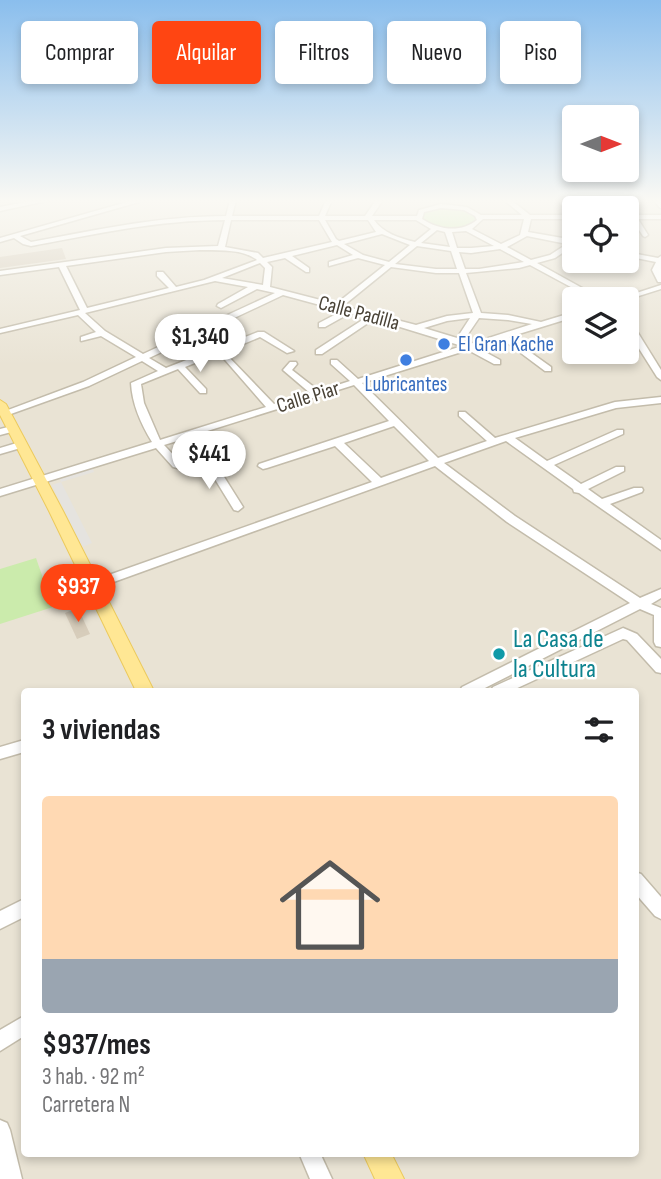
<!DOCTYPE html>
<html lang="es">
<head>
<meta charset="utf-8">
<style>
	body { margin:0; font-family:"Sofia Sans Condensed",sans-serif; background:#f6f6f6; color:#202124; height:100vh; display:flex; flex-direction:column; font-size:26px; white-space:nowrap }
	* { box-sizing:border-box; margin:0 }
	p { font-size:23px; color:#757577 }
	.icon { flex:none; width:38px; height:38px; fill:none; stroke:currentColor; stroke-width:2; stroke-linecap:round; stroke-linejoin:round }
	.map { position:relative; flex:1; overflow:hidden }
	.drawer { position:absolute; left:21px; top:688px; width:618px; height:469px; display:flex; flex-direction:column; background:#fff; border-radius:7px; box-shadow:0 4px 10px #0003 }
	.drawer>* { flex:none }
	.hud { position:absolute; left:21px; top:21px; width:620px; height:63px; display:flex; gap:14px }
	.needle { width:46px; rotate:90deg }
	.controls { position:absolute; left:562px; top:105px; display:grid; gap:14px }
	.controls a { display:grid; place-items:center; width:77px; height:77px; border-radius:7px; background:#fff; box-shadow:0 4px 10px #0003; font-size:35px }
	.price { position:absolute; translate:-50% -60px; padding:0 16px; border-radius:24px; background:#fff; color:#222; font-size:23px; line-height:46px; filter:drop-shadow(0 2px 4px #0008) }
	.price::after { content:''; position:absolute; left:50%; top:42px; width:21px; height:16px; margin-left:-10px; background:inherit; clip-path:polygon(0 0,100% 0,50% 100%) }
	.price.selected { background:#ff4512; color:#fff }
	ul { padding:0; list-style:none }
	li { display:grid; align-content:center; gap:14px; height:371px; padding:0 21px }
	li span { display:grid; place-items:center; height:217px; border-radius:7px; color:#555 }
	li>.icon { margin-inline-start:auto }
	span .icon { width:126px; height:126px; fill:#fffc; stroke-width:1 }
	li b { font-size:30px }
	h2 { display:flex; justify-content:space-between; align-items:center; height:84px; padding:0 21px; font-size:30px }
	.pill { padding:0 24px; border-radius:7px; background:#fff; box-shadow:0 4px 10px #0003; font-size:24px; line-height:63px }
	.pill.selected { background:#ff4512; color:#fff }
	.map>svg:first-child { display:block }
	.residential { fill:#e9e3d4; fill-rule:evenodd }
	.green { fill:#cbebac }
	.parking { fill:#e5e3df }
	.building { fill:#d7cdbb }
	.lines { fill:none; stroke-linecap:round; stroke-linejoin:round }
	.minor-casing { stroke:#c3bcab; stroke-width:3 }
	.major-casing { stroke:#ecca5d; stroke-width:2 }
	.minor { fill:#fff; fill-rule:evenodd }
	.major { fill:#ffe794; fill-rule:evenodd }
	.shop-dot { fill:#3f7fe0; stroke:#fff; stroke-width:2.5 }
	.culture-dot { fill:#0f9aa8; stroke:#fff; stroke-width:2.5 }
	.labels { text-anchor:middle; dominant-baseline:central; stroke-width:5; stroke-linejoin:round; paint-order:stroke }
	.far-street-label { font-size:21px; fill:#484135; stroke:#fff }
	.far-shop-label { font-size:21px; fill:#366cbe; stroke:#fff; text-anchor:start }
	.culture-label { font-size:26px; fill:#0d838f; stroke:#fff; text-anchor:start }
</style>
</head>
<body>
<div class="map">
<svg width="661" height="1179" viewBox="0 0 661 1179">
	<rect width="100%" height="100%" fill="#f4f1e6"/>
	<!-- residential -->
	<path class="residential" d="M0 200H661V1179H0ZM574 208H626V261H574ZM574 299H626V352H574ZM24 691H635V1153H24Z"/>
	<!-- green -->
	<g class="green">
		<polygon points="436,206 465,208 480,217 472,227 447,229 423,224 419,213"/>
		<polygon points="36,558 53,607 0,624 0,569"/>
	</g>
	<!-- parking -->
	<polygon class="parking" points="92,467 94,472 61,482 92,543 82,547 52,485 61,482 59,477"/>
	<!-- building -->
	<g class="building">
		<polygon points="62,248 66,259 0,268 0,257"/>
		<polygon points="78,608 90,634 77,639 65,613"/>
	</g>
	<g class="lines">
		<!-- minor casing -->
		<g class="minor-casing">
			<g id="minor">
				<polygon points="36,200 51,200 0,211 0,207"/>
				<path d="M134 200H146L20 236 31 242C96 230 160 216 226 216L230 200H236L232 216H319L326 200H332L325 216H365L376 200H383L372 216H417L419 210 441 204 467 207 481 215H522L504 200H511L530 215H571L556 200H563L574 211V219H531L528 232 574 240V245L555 258 537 263 602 299H593L530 265 519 268 466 273 481 313 508 315 541 322 574 312V317L509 337 551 367V371H545L502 339 476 347 500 360V364H494L468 350 362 383 438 458 487 441 459 416V412H465L495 438 615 402 661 397V403L616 408 515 438 547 461 617 430H623V434L554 465 581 484 616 467H624V471L588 489 602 499 634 488H642L643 490 642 492 610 504 661 540V550L579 493 574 492 573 489 506 441 444 463 515 516 640 598 661 589V598L651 604 661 608V647L656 646 654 642V615L640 609 479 691H460L462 687 630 603 507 522 435 466 97 588H89L87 585 89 582 372 482 335 446 267 468 263 469 258 466 259 464 389 421 354 385 185 438 221 472 243 507 238 511 234 510 213 476 200 462 177 468 173 467 156 448 0 496V489L152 442C141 424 132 404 131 383L158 371 142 361 89 386 8 415 5 416 0 413 83 382 136 357 101 336 81 341V337L96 332 78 315 0 333V329L80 310 59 267 0 275V271L166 248 218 246 225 220C159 220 95 234 31 246L23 244 14 238 0 242V238ZM441 208 464 210 475 216 477 220C461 233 439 230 422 219L424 212ZM483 219H524L520 235 501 244 472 229ZM231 220H319L332 242 263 258 258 253 225 247ZM325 220H368L376 232 339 241 336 239ZM374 220H416L431 229 415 242C399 238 383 233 374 220ZM437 230 445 232 450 247 421 243ZM466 231 494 246 471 248H457L452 232ZM382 234 410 245 389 262 363 255 344 244ZM527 236 567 244 550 255 531 260 507 247ZM337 245 353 255 329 262V266L358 258 385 265 336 304 270 287 272 267 267 262 285 258 306 272H309V268L292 256ZM417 246 451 251 457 269H436L395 264ZM500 249 524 262 479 269H465L459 252 471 253ZM200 250C217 251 242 248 257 260L204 280 176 287 163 272H157V276L169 288 87 308 66 266 166 252ZM260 263 265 268 263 285 222 278ZM391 267 436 273H459L473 313 447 316 416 325 343 306ZM215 281 248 287 218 304 217 306 221 308 257 289 275 293 143 354 105 331 85 313ZM283 295 342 311 319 323V327H325L350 313 367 317 316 350V354H322L374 319 462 346 358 379 337 360H331V364L350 381 319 391 292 370 297 364 296 362H290L283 370 310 393 274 404 224 352 260 337 287 353 294 351 264 332H258L166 368 149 358ZM470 318 457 338 424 328 447 321ZM479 318 508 320 532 324 470 344 464 340ZM219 353 266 407 160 440 144 403 141 384 178 369 200 393H206V389L185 367ZM394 426 429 461 381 478 344 443ZM177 441 195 457 179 461 164 445Z"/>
				<polygon points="654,200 660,200 661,208 659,207"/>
				<polygon points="626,215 661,215 661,219 638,219 648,235 645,237 643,236 632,219 626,219"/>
				<polygon points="626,252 658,258 661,256 661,282 658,282 652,270 656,262 626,256"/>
				<polygon points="661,285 661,289 626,300 618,299"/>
				<polygon points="626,318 630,320 661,370 661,380 657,377 626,328"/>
				<polygon points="12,426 15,427 15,431 0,435 0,429"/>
				<polygon points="20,442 25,445 24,447 0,454 0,448"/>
				<polygon points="623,628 637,634 661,659 661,673 656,672 627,640 623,639 511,691 491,691 493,687"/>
				<polygon points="24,740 24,752 0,759 0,747"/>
				<polygon points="635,872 641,874 661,897 661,919 655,916 635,893"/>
				<polygon points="24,899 24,917 0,929 0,911"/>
				<polygon points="24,1016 24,1036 0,1051 0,1030"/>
				<polygon points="0,1120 7,1123 10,1130 22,1179 0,1179"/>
				<polygon points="299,1153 320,1153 332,1179 310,1179"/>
			</g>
		</g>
		<!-- major casing -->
		<g class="major-casing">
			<g id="major">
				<polygon points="0,400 6,404 63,511 154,691 136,691 49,511 0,415"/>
				<polygon points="363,1153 391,1153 404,1179 375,1179"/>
			</g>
		</g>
		<!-- minor -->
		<use href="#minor" class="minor"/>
		<!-- major -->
		<use href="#major" class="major"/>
	</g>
	<!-- sky -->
	<linearGradient id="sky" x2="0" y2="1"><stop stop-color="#8abeed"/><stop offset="0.55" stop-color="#faf9f4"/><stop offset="1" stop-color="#faf9f4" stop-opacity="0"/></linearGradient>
	<rect width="661" height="365" fill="url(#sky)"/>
	<!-- markers -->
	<g class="shop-dot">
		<circle cx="444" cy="344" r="7"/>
		<circle cx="406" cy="360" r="7"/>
	</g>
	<circle class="culture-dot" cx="499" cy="654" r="7"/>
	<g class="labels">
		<!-- far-street labels -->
		<g class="far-street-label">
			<text transform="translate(359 313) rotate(15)">Calle Padilla</text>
			<text transform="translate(308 397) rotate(-17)">Calle Piar</text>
		</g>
		<!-- far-shop labels -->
		<g class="far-shop-label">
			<text x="458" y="344">El Gran Kache</text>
			<text x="406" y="384" text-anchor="middle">Lubricantes</text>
		</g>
		<!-- culture labels -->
		<g class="culture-label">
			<text x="513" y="639">La Casa de<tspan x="513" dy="30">la Cultura</tspan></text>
		</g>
	</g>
</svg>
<div class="controls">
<a><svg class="needle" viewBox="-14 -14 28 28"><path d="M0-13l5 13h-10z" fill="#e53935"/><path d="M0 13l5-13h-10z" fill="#757577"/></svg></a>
<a><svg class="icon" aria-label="locate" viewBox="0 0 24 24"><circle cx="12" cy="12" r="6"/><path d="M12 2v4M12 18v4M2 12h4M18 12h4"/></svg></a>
<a><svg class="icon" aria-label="layers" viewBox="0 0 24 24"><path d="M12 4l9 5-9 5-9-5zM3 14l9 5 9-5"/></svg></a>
</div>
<b class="price" style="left:200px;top:374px">$1,340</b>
<b class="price" style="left:209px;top:491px">$441</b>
<b class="price selected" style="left:78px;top:624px">$937</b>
<div class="hud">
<a class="pill">Comprar</a>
<a class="pill selected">Alquilar</a>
<a class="pill">Filtros</a>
<a class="pill">Nuevo</a>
<a class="pill">Piso</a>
</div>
<section class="drawer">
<h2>3 viviendas<svg class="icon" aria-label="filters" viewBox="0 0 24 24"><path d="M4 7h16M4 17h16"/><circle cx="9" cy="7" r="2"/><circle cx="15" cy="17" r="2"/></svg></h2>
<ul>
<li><span style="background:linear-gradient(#ffd9b3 75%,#9aa5b1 0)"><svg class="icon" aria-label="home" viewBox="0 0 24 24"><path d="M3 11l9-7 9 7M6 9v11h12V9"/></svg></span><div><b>$937/mes</b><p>3 hab. · 92 m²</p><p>Carretera N</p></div></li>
</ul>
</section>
</div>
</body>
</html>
